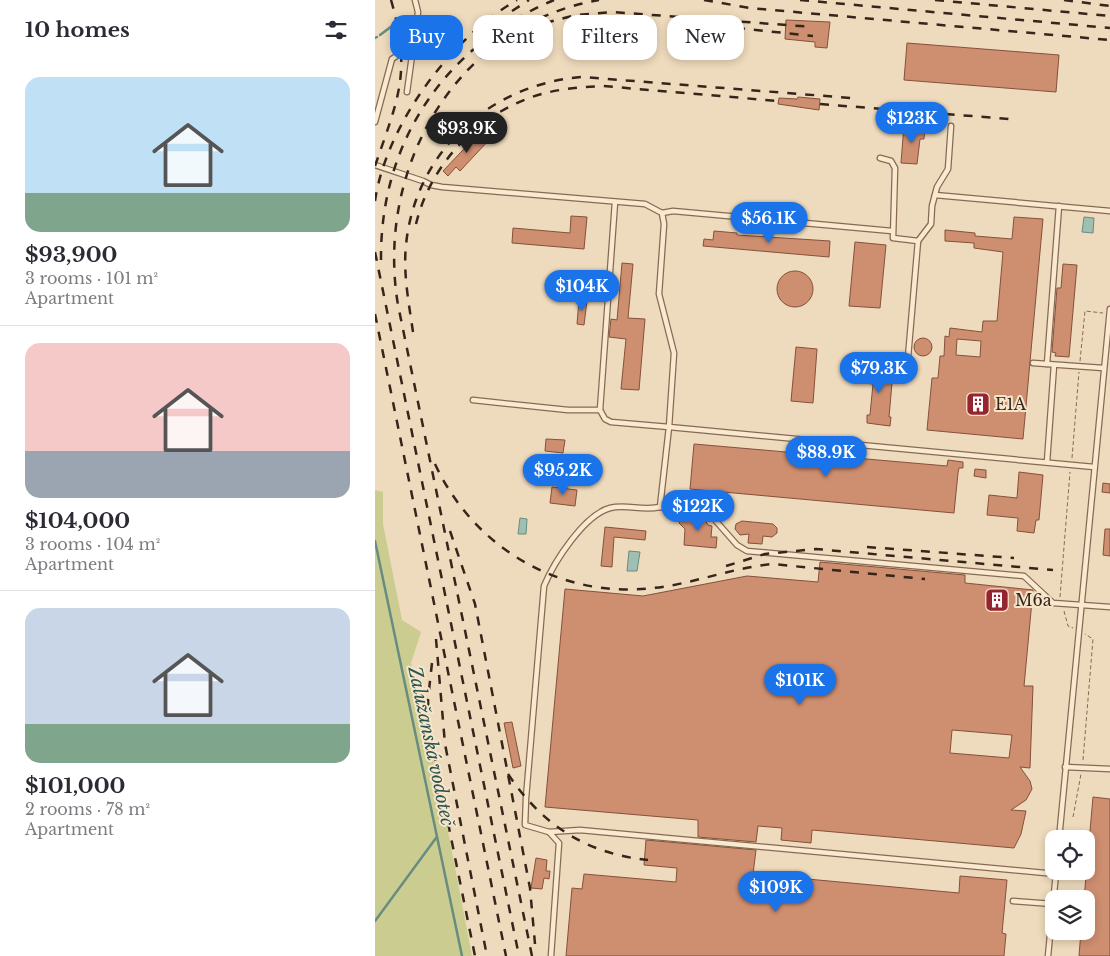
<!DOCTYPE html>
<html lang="en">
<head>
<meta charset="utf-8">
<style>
	body { margin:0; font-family:"Libre Baskerville",serif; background:#f7f7f7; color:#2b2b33; height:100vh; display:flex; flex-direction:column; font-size:19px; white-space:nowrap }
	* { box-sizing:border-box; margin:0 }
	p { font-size:16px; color:#7c7c81 }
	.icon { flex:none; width:28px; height:28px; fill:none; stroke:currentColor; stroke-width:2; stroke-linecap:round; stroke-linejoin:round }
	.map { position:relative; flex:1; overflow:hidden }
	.side { display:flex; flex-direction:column; background:#fff; width:375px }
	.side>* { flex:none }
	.hud { position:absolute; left:15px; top:15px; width:475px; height:45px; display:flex; gap:10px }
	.tools { position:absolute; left:670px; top:830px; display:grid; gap:10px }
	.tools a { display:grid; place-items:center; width:50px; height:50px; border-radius:10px; background:#fff; box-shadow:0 2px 8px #0003; font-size:25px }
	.price { position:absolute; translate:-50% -42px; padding:0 11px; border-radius:18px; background:#1a73e8; color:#fff; font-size:16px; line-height:32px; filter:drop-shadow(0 1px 2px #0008) }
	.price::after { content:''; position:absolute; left:50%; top:30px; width:15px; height:11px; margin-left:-8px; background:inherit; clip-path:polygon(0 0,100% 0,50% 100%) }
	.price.current { background:#222; color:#fff }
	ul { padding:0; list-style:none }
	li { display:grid; align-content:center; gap:10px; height:265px; padding:0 25px }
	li+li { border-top:1px solid #e1e1e2 }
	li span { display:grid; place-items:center; height:155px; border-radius:15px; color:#555 }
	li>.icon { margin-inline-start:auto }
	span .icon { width:90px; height:90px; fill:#fffc; stroke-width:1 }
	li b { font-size:21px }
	h2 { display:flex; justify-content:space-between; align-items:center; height:60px; padding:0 25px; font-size:21px }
	.tag { padding:0 18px; border-radius:15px; background:#fff; box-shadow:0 2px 8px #0003; font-size:18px; line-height:45px }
	.tag.current { background:#1a73e8; color:#fff }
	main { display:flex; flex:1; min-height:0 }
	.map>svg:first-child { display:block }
	.green { fill:#cbcc90 }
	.water { fill:#a0bfb3; stroke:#688c80 }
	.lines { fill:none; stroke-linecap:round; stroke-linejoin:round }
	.stream { stroke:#688c80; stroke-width:2.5 }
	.building { fill:#ce8e70; stroke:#85513b; fill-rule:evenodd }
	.lane-casing { stroke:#866a55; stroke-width:7 }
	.path { stroke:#866a55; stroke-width:1; stroke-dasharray:4 2.5; stroke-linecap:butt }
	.lane { stroke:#f9e9cf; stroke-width:4.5 }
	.rail { stroke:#35251b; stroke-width:2.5; stroke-dasharray:9 9; stroke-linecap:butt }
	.labels { text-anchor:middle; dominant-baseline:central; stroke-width:4; stroke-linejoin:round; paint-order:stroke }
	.poi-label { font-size:16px; fill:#35251b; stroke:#f6e5cb; text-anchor:start }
	.water-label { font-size:18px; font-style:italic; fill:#29554e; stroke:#f6e5cb }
</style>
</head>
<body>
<main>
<section class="side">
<h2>10 homes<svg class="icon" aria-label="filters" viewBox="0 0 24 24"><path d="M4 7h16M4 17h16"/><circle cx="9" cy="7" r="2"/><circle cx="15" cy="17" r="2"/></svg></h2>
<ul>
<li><span style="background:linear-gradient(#bfe0f5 75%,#7fa58c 0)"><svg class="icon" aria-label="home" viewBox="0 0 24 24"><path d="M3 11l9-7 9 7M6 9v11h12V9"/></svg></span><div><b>$93,900</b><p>3 rooms · 101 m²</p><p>Apartment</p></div></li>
<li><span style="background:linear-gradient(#f6c9c9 70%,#9aa5b1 0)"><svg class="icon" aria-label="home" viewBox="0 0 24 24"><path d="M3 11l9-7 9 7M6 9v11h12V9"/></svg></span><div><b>$104,000</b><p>3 rooms · 104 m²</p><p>Apartment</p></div></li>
<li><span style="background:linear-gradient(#c9d6e8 75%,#7fa58c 0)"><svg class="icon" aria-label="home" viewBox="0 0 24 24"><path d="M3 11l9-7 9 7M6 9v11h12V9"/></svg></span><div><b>$101,000</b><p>2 rooms · 78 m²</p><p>Apartment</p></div></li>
</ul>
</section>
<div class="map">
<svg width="735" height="956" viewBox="0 0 735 956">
	<rect width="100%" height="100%" fill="#eedabc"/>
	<!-- green -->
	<polygon class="green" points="0,490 8,492 8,524 27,620 46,632 36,663 62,774 97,956 0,956"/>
	<!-- water -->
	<g class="water">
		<polygon points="709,217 719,218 718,233 707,232"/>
		<polygon points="145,518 152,519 151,534 143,534"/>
		<polygon points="254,551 265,552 262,571 252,571"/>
	</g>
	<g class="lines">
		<!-- stream -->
		<g class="stream">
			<polyline points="5,35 17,26"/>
			<polyline points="0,38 2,37"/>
			<polyline points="0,541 87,956"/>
			<polyline points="0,921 61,838"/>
		</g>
	</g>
	<!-- building -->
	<g class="building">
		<polygon points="411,20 455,22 452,48 440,47 440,42 410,39"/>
		<polygon points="532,43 684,55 681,92 529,80"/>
		<polygon points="423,97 445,99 444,110 403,104 404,98 422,99"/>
		<polygon points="529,125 550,127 549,139 545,139 542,164 526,163"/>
		<polygon points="105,132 114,140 85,171 81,167 73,176 68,171"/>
		<polygon points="196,216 212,217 209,249 137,243 138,228 195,233"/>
		<path d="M639 217 668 219 648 439 552 430 557 378H563L565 356H569L570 336 574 337 575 328 607 332 608 321H622L628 252 599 248V243L570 241V230L600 233V236L637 239ZM582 339 606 341 605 357 581 355Z"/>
		<polygon points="339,231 362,233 362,235 455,241 454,257 328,246 329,239 338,240"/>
		<polygon points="480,242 511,245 505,308 474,306"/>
		<polygon points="247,263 258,264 253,318 270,319 264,390 246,389 251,339 234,337 236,319 242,320"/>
		<polygon points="688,264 702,265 694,357 680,356 681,353 677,352 682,288 686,288"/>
		<circle cx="420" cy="289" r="18"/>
		<polygon points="204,300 212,301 209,325 202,324"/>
		<circle cx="548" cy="347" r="9"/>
		<polygon points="421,347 442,349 438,403 416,401"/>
		<polygon points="491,360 500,361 500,371 518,372 514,417 516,417 515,426 492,423 492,415 495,415 498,384 489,383"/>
		<polygon points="171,439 190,440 188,453 170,451"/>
		<polygon points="319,444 572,466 573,460 588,462 588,468 584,468 583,473 579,513 315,489"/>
		<polygon points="600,469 611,470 611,478 599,476"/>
		<polygon points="644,472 668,475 664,520 661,520 659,533 642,531 643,518 612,515 614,495 642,498"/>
		<polygon points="728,483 735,484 735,493 727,492"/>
		<polygon points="177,487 202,490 200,506 175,503"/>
		<polygon points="309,515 328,517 333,525 337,526 336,537 342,537 341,548 309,545 310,529 304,523"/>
		<polygon points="367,521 398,524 402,528 402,533 397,537 388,536 387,544 373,543 374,534 365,535 360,529 361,524"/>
		<polygon points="230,527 271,531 270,540 239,537 237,567 226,566"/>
		<polygon points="730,529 735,529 735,556 728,555"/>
		<path d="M445 562 590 575V583L658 590 649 686H658L655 768 645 767 655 781 657 789 651 800 636 810 651 811 646 834 639 848 437 830 436 843 406 840 407 828 383 826 381 842 323 837V820L170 807 190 589 268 596 372 576 443 582ZM577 730 637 735 634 758 575 753Z"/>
		<polygon points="137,722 146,766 138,768 129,723"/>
		<polygon points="718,797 735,799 735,956 704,956 706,931 711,931 711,899 709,899"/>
		<polygon points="271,840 381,850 378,874 584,893 585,876 632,880 627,933 631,934 629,956 191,956 197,888 207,889 209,874 301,882 302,868 269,865"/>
		<polygon points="161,858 172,860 171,871 175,871 174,879 169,878 167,889 156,888"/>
	</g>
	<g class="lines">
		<!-- lane casing -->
		<g class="lane-casing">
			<g id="lane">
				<polyline points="32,92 43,12 40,0"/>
				<polyline points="0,122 17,59 26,53 38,50"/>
				<polyline points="505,158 516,161 520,168 518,238 543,241 556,224 557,206 562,187 573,169 576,126"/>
				<polyline points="0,165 48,181 56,185 67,187 270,204 287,213 298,211 517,231"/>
				<polyline points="560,195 735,211"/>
				<polyline points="240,202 225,410 230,419 236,422 294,427 285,507"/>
				<polyline points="287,213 289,224 284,294 299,353 294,427 719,467"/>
				<polyline points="658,363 728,368"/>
				<polyline points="672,364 684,206"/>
				<polyline points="532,369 543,241"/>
				<polyline points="98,400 193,410 225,410"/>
				<polyline points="672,462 679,365"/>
				<polyline points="690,767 735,769"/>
				<polyline points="174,832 205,830 681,874"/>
				<polyline points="684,839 735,309"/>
				<polyline points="638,901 678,904"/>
				<path d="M176 956 184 843 174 832 150 825 151 798 169 586C179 562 209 515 235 508 251 504 268 511 285 507L333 512 362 545 372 551 649 576 678 603 735 607"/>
				<polyline points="673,956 681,873"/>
			</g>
		</g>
		<!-- path -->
		<g class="path">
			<polyline points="705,361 710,311 728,313"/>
			<polyline points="697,458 704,372"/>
			<polyline points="685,597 695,472"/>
			<polyline points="689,611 693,626 698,628"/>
			<polyline points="708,760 718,639 710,634"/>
			<polyline points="698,817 706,774"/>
		</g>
		<!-- lane -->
		<use href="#lane" class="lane"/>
		<!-- rail -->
		<g class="rail">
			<polyline points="329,0 375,8 735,40"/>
			<polyline points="425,0 735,28"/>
			<polyline points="560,0 735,16"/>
			<polyline points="689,0 735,6"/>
			<polyline points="137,11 154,0"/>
			<polyline points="170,23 201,15 238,12 438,27"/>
			<polyline points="343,26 438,36"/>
			<polyline points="445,104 634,119"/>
			<path d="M0 166C23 99 37 72 16 0"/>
			<path d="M0 201C11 125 76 38 142 0"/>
			<path d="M41 224C55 166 100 117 157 97 180 89 204 87 228 86L403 101"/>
			<polyline points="0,252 144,956"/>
			<path d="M6 260C5 141 70 46 179 0"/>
			<polyline points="0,314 131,956"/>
			<path d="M38 332C34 304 28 274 31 245 40 152 115 84 207 77L476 98"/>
			<path d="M60 464C99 548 185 599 278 588 318 584 356 568 397 564L550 579"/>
			<polyline points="75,531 100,604 155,888 160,944"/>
			<polyline points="492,547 639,558"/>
			<polyline points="351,566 390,554 441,549 678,570"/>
			<polyline points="61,639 70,744 112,956"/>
			<polyline points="57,663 53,699 54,729 100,956"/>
			<path d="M133 774C167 825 212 854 273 860"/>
			<path d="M157 956 23 305C0 168 81 25 224 0"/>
		</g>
	</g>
	<!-- icons -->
	<defs>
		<g id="building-square" transform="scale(1.25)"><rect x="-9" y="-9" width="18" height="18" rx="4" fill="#962430" stroke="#f6e5cb"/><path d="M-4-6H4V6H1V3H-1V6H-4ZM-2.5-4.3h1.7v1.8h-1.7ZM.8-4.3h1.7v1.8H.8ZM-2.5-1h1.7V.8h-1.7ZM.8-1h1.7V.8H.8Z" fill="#fff"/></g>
	</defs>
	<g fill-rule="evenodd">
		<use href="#building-square" x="603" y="404"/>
		<use href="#building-square" x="622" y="600"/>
	</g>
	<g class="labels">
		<!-- poi labels -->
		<g class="poi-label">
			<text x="620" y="404">E1A</text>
			<text x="640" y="600">M6a</text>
		</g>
		<!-- water labels -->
		<g class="water-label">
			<text transform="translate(56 746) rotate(78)">Zalužanská vodoteč</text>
		</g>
	</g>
</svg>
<div class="tools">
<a><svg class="icon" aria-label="locate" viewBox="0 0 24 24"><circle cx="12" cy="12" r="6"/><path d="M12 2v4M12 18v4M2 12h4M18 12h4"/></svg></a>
<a><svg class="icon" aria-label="layers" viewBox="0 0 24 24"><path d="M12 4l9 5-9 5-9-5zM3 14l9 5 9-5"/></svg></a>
</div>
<b class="price" style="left:537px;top:144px">$123K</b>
<b class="price current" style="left:92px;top:154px">$93.9K</b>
<b class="price" style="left:394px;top:244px">$56.1K</b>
<b class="price" style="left:207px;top:312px">$104K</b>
<b class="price" style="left:504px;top:394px">$79.3K</b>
<b class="price" style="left:451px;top:478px">$88.9K</b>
<b class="price" style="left:188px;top:496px">$95.2K</b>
<b class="price" style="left:323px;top:532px">$122K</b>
<b class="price" style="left:425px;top:706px">$101K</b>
<b class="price" style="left:401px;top:913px">$109K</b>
<div class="hud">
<a class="tag current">Buy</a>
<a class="tag">Rent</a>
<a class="tag">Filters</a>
<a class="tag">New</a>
</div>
</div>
</main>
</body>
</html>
